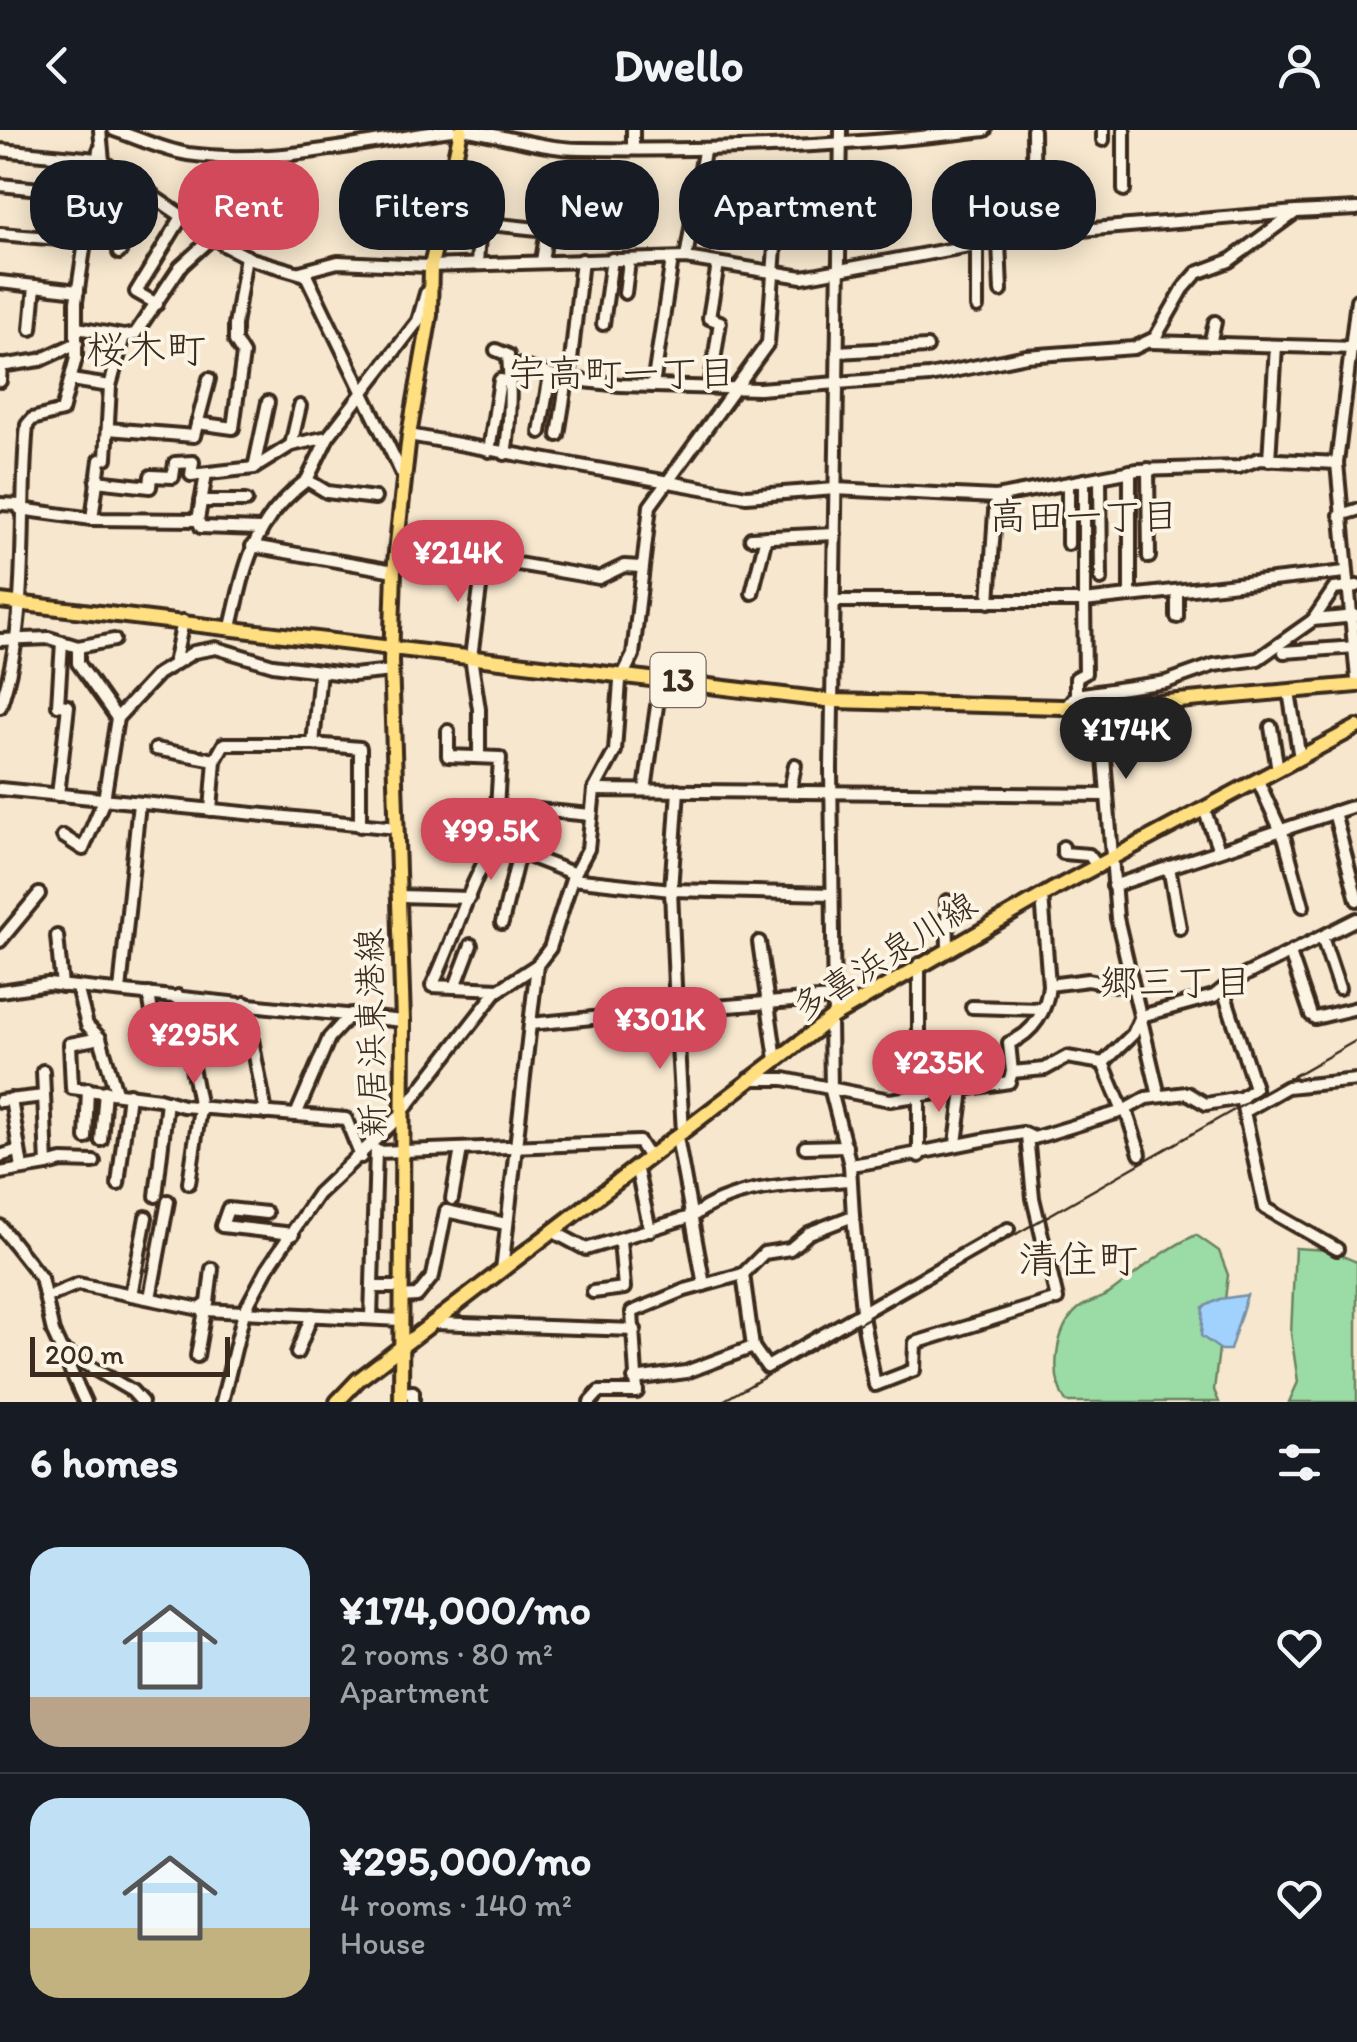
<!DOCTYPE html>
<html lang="en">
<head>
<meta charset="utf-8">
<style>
	body { margin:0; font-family:Itim,"Klee One",sans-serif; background:#20242c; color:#f1f3f6; height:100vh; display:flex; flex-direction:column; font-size:38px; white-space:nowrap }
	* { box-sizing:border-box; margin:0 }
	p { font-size:32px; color:#9ea1a6 }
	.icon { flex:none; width:55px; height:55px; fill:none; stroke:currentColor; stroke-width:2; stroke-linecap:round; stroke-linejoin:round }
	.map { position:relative; height:1272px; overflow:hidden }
	.details { display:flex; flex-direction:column; background:#171b24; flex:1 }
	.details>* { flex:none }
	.banner { position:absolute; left:30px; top:30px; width:1298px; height:90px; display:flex; gap:20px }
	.scale { position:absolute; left:30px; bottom:25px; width:200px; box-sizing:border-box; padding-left:10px; border:5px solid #3b2a1e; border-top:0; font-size:28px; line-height:35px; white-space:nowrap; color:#3b2a1e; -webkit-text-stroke:8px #fcf5e5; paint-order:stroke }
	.price { position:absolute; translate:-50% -85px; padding:0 22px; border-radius:35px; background:#d1495b; color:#fff; font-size:32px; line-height:65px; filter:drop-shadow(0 2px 5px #0008) }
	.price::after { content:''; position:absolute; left:50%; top:60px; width:30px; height:22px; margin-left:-15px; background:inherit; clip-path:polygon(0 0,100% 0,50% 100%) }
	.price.active { background:#222; color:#fff }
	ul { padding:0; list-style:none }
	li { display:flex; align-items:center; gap:30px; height:250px; padding:0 30px }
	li+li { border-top:2px solid #363941 }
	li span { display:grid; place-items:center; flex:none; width:280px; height:200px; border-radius:30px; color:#555 }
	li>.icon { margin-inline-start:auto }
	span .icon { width:120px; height:120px; fill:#fffc; stroke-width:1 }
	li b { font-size:42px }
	h2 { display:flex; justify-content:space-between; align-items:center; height:120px; padding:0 30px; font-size:42px }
	.tag { padding:0 35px; border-radius:40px; background:#171b24; box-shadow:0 5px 25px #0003; font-size:35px; line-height:90px }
	.tag.active { background:#d1495b; color:#fff }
	header { display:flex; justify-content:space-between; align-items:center; height:130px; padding:0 30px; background:#171b24; font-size:45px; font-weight:700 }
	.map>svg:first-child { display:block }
	.green { fill:#9bdca6; stroke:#6b8362; stroke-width:2.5 }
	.water { fill:#a1d2fe; stroke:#788fa4; stroke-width:2.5 }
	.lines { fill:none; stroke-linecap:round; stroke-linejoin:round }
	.minor-casing { stroke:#3b2a1e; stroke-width:18 }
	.major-casing { stroke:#3b2a1e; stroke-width:20 }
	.minor { stroke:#fcf5e5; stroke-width:10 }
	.major { stroke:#ffdf80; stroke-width:12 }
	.rail { stroke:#3b2a1e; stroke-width:2.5 }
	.labels { text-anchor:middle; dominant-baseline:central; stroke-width:8; stroke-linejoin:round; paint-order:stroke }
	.shield { fill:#fcf5e5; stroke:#75675a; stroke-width:2.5 }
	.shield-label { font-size:32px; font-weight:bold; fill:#3b2a1e }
	.street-label { font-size:35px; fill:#3b2a1e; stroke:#fcf5e5 }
	.neighbourhood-label { font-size:38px; fill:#3b2a1e; stroke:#fcf5e5 }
	.quarter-label { font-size:40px; fill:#3b2a1e; stroke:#fcf5e5 }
</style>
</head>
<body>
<header><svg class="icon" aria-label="back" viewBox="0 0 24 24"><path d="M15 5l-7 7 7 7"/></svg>Dwello<svg class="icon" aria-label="person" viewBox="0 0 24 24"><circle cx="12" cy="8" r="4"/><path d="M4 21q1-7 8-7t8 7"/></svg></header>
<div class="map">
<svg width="1357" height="1272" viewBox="0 0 1357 1272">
	<rect width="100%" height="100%" fill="#f6e7ce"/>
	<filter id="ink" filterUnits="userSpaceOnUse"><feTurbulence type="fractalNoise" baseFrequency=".01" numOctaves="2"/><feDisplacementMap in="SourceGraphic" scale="20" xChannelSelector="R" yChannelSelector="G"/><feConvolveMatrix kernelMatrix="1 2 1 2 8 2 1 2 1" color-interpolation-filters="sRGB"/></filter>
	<g filter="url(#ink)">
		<!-- green -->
		<g class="green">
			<path d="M1196 1105 1219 1121 1228 1145 1214 1260 1219 1272H1066C1050 1247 1054 1200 1078 1179 1088 1171 1103 1169 1113 1161 1141 1140 1163 1120 1196 1105Z"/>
			<polygon points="1295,1118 1328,1120 1357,1132 1357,1272 1289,1272 1298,1252 1291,1204"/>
		</g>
		<!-- water -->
		<polygon class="water" points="1247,1165 1230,1220 1221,1220 1201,1206 1203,1177 1220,1169"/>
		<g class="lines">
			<!-- minor casing -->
			<g class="minor-casing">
				<g id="minor">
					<polyline points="100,0 103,31 117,42 226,116 251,129 306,145 403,346"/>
					<path d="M114 0C138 8 163 20 188 24 277 36 364 11 452 0"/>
					<path d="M468 0C505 6 545 19 581 19 718 21 849 17 985 0"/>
					<polyline points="1033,0 1034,104"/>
					<polyline points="1124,0 1124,60"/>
					<polyline points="1103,10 1103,0"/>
					<polyline points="633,16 633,0"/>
					<polyline points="0,20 97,29"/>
					<polyline points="0,55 91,64"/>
					<polyline points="0,104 84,111"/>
					<polyline points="999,111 1001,161"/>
					<polyline points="220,112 264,26"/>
					<polyline points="977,115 977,177"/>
					<polyline points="119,123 153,65"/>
					<polyline points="686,128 704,21"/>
					<polyline points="477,133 480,93 547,100 542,131"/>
					<polyline points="300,142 338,132 428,136 686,128 802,147 1034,104 1296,82"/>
					<polyline points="0,152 78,161"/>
					<polyline points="625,163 629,131"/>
					<polyline points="1357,170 1337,333 1357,549"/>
					<polyline points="157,174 136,162 183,85"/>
					<polyline points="603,194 612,129"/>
					<polyline points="77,198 124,206"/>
					<polyline points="31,199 35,156"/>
					<polyline points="1151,212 1356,218"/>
					<polyline points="1210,214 1215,192"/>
					<path d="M496 220 508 225C511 260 511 289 505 324"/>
					<polyline points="837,222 927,217"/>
					<polyline points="509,233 567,249 620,255 759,259 929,246 1026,226 1134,218 1155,208 1183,159 1197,143 1229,131 1296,82 1357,79"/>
					<polyline points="0,236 40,230 77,213"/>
					<polyline points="569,249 582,130"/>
					<polyline points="71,250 110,256"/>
					<polyline points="0,251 1,235"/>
					<polyline points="653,256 672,129"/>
					<polyline points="710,257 720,192 709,188 718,134"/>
					<polyline points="300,276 291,315 328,307 418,191 426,163"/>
					<polyline points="197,293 233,298 243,224 235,211 235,195 246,126"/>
					<polyline points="108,299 194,306 209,249"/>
					<polyline points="540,302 550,245"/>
					<polyline points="409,305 746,366 835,359 996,367 1137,340 1238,337 1259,329 1337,333"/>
					<polyline points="558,305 567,249"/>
					<polyline points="328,307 307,350 327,362 375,368"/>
					<polyline points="489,321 500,250 510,252"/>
					<polyline points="1269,330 1276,216"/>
					<polyline points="254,338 268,272"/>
					<polyline points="1148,339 1149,427"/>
					<polyline points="1100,347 1101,449"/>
					<polyline points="1084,350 1084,471 1345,442"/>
					<polyline points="96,351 150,357 151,346 173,347 175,333 193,332 191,345 254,338 291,315"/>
					<polyline points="1068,354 1068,414"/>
					<polyline points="201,371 246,371"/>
					<polyline points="0,374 20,375"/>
					<polyline points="20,379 92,389 198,390 206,344"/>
					<polyline points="1340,385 1357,380"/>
					<polyline points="92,389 100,330 106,328 110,256 124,206 135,204 180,137 213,107"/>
					<polyline points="198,390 201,397 260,399"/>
					<polyline points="751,408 835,404"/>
					<polyline points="397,413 599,448 624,436 641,437"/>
					<polyline points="252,416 394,441"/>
					<polyline points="1177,461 1177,487"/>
					<polyline points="752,463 766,407"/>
					<polyline points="1130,466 1130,341"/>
					<polyline points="833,471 1084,471 1085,543 1076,548 1076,565 1064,579"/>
					<polyline points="989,472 996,367"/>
					<polyline points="1313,490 1334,459 1357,456"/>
					<path d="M231 497C246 433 252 392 307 350"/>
					<polyline points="0,510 49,508 78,517 114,510"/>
					<polyline points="78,517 78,533 117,588"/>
					<polyline points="1284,522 1356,517"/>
					<polyline points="174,534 183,491"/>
					<polyline points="1289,562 1300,628"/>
					<polyline points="1076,565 1166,552 1214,535 1258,529 1313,490 1356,486"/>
					<path d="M0 577C31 486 18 389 27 295L32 289 62 281 76 228V172L99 20"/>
					<polyline points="1100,578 1117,788 1159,966"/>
					<polyline points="1271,597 1278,640"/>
					<polyline points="448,601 448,626 500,628 495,713"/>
					<polyline points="156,619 215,630"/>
					<polyline points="479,627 479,579 471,527 484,428"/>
					<polyline points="1258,651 1285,710 1303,776"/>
					<polyline points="0,659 397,698"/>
					<polyline points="594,660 1107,665"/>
					<polyline points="645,660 661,548"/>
					<polyline points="678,660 671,760 676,880 832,868"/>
					<polyline points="790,661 795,635"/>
					<polyline points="58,665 68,576 58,575 62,512"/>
					<polyline points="527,679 591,685"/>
					<polyline points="1204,679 1219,720"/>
					<polyline points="211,680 215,630 224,614 313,614"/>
					<polyline points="1334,682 1357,770"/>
					<polyline points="360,696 360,618 313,614 320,541 353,545 392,541"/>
					<polyline points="63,706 83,719 104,670 117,588 158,544 194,522 216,518 273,535 320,541"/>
					<polyline points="1063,717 1063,723 1089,725 1098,737"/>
					<polyline points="1169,737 1180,798"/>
					<polyline points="572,749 671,760 832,764"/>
					<polyline points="1113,756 1357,675"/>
					<polyline points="399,766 469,768"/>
					<polyline points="1042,766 1049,855"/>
					<polyline points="947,771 948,818"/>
					<polyline points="502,793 519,723"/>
					<polyline points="57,806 62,856"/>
					<polyline points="1322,807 1339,858"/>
					<polyline points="0,811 39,764"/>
					<polyline points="759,812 776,929"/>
					<polyline points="1290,823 1311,885"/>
					<polyline points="537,835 530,894 676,880 683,1003"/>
					<polyline points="77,857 87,895 100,908 70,914 72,958 159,969 183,976 346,989 361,1027"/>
					<polyline points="455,857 471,815"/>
					<path d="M1132 858 1088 850 1049 855C1047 880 1034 903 1009 913L1012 942 1045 939 1067 927 1103 933 1133 904 1141 886 1214 866 1233 851 1357 789"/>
					<path d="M499 859 432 856C455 809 467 757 495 713L575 744"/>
					<polyline points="0,861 48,854 403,891"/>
					<polyline points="120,861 139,673"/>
					<polyline points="149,864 157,913"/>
					<polyline points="178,866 200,978 189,1053"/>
					<polyline points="245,873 266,983"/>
					<polyline points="972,877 1042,879"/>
					<polyline points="834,886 831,639 841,0"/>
					<polyline points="1315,888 1357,878"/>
					<path d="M830 890 831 961 850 1035C910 1027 963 1012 1023 1003L1034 1008 1123 981 1146 968 1187 963 1206 974 1241 968 1255 958 1223 859"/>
					<polyline points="100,908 116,962"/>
					<polyline points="1103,933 1123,981"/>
					<polyline points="43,941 47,1035 62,1031 94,1032"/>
					<polyline points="749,949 784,949 890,970 1009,952 1012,942"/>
					<polyline points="1241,968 1265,1078 1337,1119"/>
					<polyline points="11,969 22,1038"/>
					<polyline points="0,971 44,966"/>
					<polyline points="1126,980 1140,1024"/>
					<polyline points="1245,981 1287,957 1357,950"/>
					<polyline points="296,985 329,908 351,884"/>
					<polyline points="677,1007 704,1155"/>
					<polyline points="86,1008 88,959"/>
					<polyline points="101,1010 105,961"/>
					<polyline points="956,1013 963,960"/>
					<polyline points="805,1017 846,1016"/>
					<polyline points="378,1022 639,1012 648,1026"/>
					<polyline points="0,1026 19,1020"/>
					<polyline points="919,1026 919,834"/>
					<polyline points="636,1036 650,1100"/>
					<polyline points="0,1043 47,1035"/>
					<polyline points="118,1054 129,964"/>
					<polyline points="156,1066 167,971"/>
					<polyline points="452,1069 461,1019"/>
					<polyline points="266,1083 228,1079 222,1096 293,1104"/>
					<polyline points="853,1086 863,1191 875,1255 914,1240 915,1213 1057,1169 1033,1068 1027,1005"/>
					<polyline points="0,1096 41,1148 53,1202 85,1272"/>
					<path d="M552 1101 586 1119 693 1086C735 1054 799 1054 850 1050"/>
					<polyline points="502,1140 530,894"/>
					<polyline points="743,1144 753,1217"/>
					<polyline points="372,1157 402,1157"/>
					<polyline points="593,1162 624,1158 620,1110"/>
					<polyline points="131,1165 146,1087"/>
					<polyline points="47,1167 78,1154 205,1180 401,1190"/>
					<polyline points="401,1167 417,1166 433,1146 446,1081 506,1094"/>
					<polyline points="150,1168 168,1071"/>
					<polyline points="200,1179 208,1173 212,1139"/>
					<polyline points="371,1188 376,1020"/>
					<polyline points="435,1193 635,1200"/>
					<polyline points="60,1219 132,1261 142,1272"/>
					<polyline points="297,1223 312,1185"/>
					<polyline points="197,1226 205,1180"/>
					<polyline points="634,1249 686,1242 753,1217 767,1237 1008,1099"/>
					<polyline points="401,1263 413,1262 413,1272"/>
					<polyline points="222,1272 244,1182 267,1139 318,1064 397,989 496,862 537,835 550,818 572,749 588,719 594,660 615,621 620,551 633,525 650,376 768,213 777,90"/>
					<polyline points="590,1272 599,1262 637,1262 632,1182 685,1160 743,1144 764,1123 790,1119 809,1103 853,1086 850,1035"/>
				</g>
			</g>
			<!-- major casing -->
			<g class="major-casing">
				<g id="major">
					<polyline points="0,471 834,571 1100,578 1357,555"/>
					<polyline points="337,1272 358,1250 834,886 1054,759 1357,597"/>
					<polyline points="401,1272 403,891 391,531 394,441 409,305 430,185 431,136 461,0"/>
				</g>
			</g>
			<!-- minor -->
			<use href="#minor" class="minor"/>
			<!-- major -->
			<use href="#major" class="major"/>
			<!-- rail -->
			<polyline class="rail" points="721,1272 1357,910"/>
		</g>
	</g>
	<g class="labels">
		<!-- shield labels -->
		<rect class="shield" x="650.5" y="523" width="55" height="54" rx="8"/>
		<g class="shield-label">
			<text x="678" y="550">13</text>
		</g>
		<!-- street labels -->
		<g class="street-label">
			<text transform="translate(884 826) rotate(-32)">多喜浜泉川線</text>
			<text transform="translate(371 903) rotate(-91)">新居浜東港線</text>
		</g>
		<!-- neighbourhood labels -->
		<g class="neighbourhood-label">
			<text x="622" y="243">宇高町一丁目</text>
			<text x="1084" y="386">高田一丁目</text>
			<text x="1176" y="852">郷三丁目</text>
		</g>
		<!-- quarter labels -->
		<g class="quarter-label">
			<text x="146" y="219">桜木町</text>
			<text x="1078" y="1129">清住町</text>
		</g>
	</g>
</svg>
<div class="scale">200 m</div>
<b class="price" style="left:458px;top:475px">¥214K</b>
<b class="price active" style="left:1126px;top:652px">¥174K</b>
<b class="price" style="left:491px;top:753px">¥99.5K</b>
<b class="price" style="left:660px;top:942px">¥301K</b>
<b class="price" style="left:194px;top:957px">¥295K</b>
<b class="price" style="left:939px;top:985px">¥235K</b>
<div class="banner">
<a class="tag">Buy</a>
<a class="tag active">Rent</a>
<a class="tag">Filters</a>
<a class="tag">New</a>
<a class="tag">Apartment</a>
<a class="tag">House</a>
</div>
</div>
<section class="details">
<h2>6 homes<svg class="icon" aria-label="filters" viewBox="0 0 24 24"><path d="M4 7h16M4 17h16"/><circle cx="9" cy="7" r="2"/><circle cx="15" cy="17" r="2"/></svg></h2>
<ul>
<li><span style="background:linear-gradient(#bfe0f5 75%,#b9a48a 0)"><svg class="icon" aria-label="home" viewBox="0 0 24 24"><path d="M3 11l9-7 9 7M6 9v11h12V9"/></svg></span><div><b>¥174,000/mo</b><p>2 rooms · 80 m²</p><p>Apartment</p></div><svg class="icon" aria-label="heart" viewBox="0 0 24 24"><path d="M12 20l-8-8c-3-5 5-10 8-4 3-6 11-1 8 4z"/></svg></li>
<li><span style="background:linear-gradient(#bfe0f5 65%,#c2b280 0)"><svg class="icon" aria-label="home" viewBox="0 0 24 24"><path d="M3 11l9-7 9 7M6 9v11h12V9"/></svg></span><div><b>¥295,000/mo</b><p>4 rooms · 140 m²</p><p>House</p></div><svg class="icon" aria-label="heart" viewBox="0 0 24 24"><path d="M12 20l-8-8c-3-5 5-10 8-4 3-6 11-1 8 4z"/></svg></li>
</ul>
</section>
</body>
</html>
